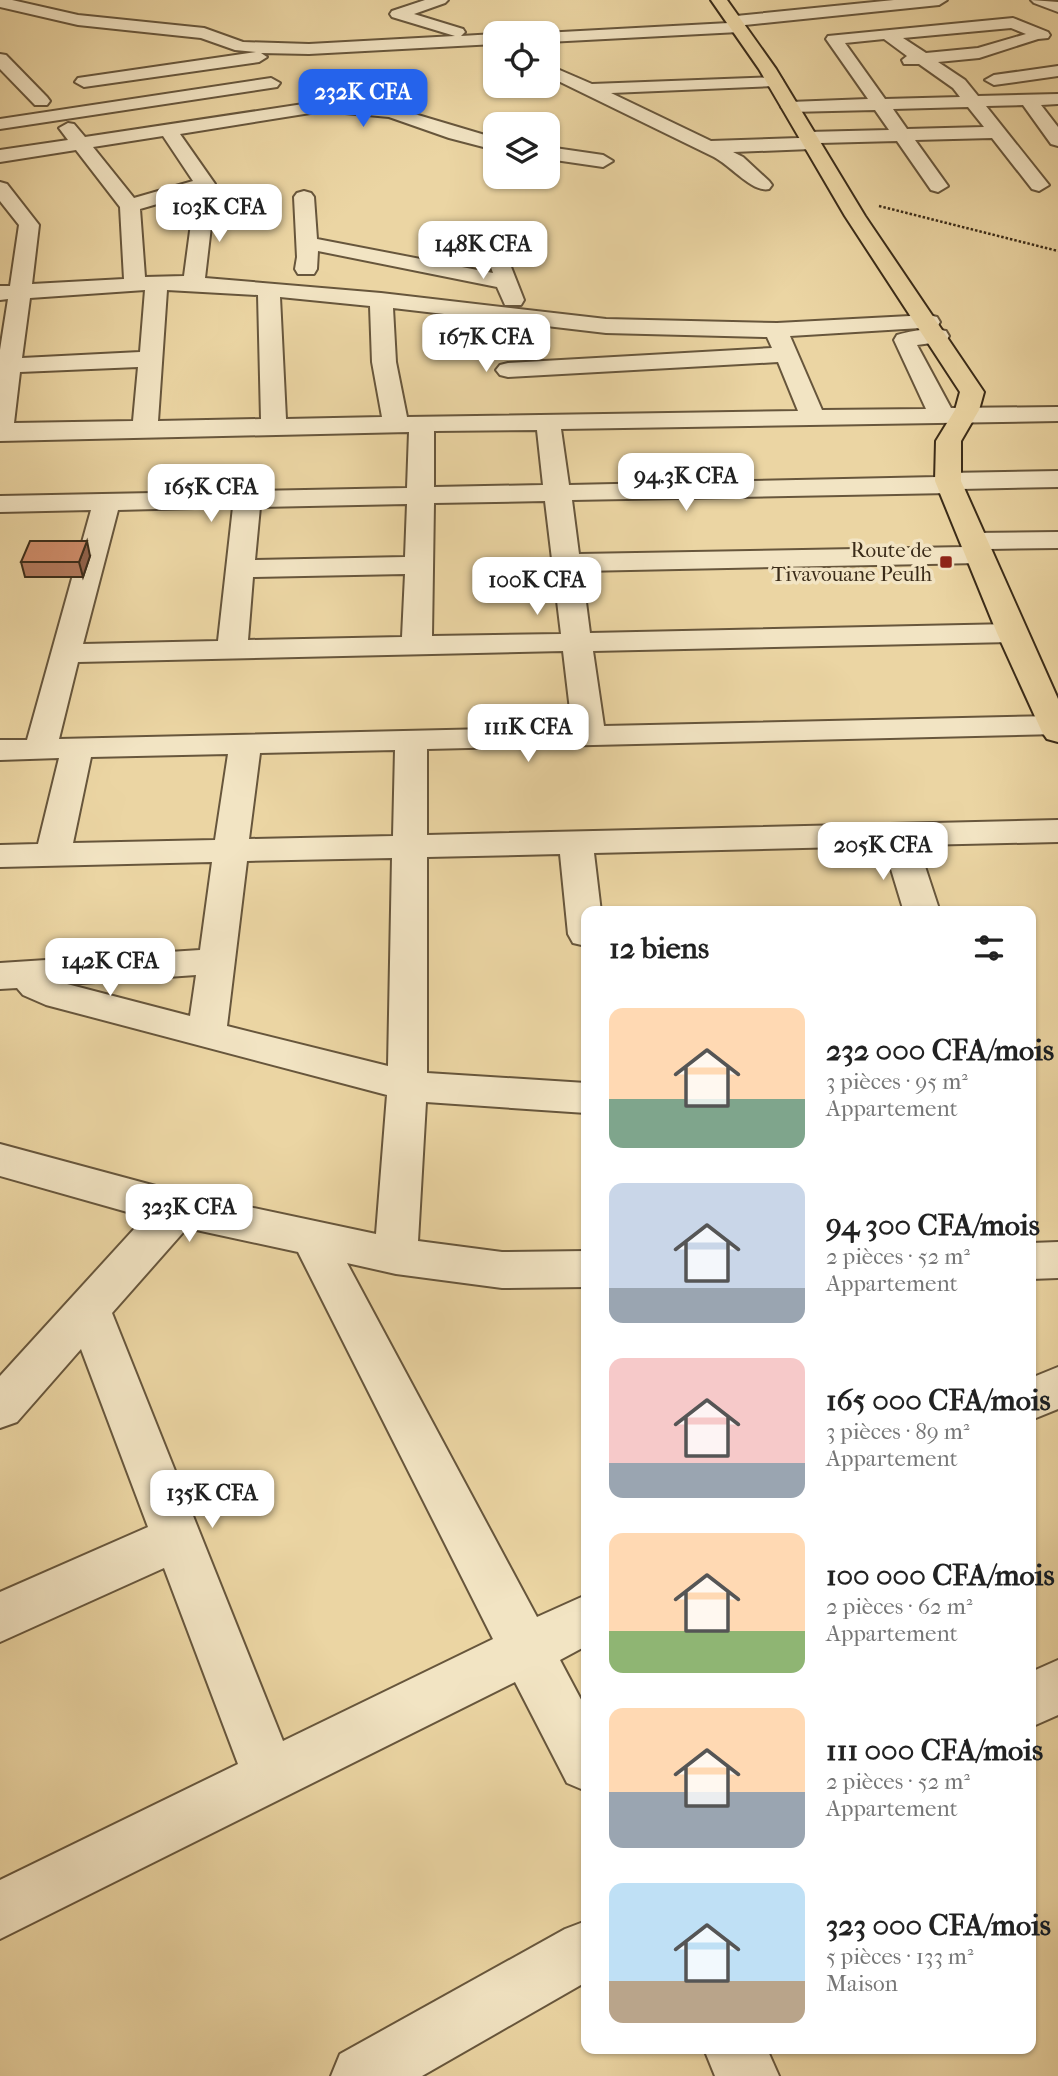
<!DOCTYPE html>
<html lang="fr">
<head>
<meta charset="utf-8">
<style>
	body { margin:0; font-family:"IM FELL French Canon",serif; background:#f2f2f2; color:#222; height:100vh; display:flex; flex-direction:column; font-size:26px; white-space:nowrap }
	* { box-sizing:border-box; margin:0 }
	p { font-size:23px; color:#767676 }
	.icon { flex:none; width:38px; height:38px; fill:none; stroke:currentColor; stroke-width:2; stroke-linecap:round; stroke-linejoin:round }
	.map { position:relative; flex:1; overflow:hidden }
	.drawer { position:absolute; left:581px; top:906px; width:455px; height:1148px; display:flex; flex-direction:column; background:#fff; border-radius:14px; box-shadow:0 2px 5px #0004 }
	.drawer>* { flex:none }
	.controls { position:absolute; left:483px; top:21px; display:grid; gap:14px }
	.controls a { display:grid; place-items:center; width:77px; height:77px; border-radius:14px; background:#fff; box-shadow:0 2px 5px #0004; font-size:35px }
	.price { position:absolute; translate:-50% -60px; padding:0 16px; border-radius:14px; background:#fff; color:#222; font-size:23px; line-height:46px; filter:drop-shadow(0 2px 4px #0008) }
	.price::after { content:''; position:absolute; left:50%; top:42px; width:21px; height:16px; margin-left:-10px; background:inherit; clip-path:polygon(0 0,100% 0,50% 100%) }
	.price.current { background:#2563eb; color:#fff }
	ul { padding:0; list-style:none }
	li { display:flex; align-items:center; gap:21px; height:175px; padding:0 28px }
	li span { display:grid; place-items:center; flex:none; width:196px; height:140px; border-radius:14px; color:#555 }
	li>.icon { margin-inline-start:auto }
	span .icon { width:84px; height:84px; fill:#fffc; stroke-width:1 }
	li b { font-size:30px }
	h2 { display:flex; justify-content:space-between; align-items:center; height:84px; padding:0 28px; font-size:30px }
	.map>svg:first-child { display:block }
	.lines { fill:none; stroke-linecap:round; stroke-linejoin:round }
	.minor-casing { stroke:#67563c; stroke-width:4 }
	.major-casing { stroke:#3b2c19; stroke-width:4 }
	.path { stroke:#3b2c19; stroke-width:2.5; stroke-dasharray:2.5 2; stroke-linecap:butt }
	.minor { fill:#f2e4c3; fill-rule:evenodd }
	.major { fill:#ebd5a3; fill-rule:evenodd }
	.wall { fill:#b3795c; stroke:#3b2c19; stroke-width:2 }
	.shaded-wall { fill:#92634b; stroke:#3b2c19; stroke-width:2 }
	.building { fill:#d08d6b; stroke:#3b2c19; stroke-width:2 }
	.poi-dot { fill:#8f2418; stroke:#f2e4c3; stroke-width:2.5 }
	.labels { text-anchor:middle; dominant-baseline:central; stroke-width:7; stroke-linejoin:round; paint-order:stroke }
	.far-poi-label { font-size:21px; fill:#3b2c19; stroke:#f2e4c3; text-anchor:end }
</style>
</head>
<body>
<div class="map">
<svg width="1058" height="2076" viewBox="0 0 1058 2076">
	<rect width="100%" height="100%" fill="#ebd5a3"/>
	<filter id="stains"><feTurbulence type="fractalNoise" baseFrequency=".00286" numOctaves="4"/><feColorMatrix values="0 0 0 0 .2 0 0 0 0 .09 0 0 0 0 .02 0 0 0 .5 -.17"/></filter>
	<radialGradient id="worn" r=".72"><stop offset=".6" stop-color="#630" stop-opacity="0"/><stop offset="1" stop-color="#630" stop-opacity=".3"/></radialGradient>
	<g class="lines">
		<!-- minor casing -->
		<g class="minor-casing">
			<g id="minor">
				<polygon points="0,0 12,0 78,15 204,28 243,42 309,44 455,36 392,17 390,14 392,11 425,0 448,0 445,3 414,14 463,29 465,32 461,36 495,34 495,44 309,54 261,53 267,57 259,62 84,87 75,82 78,78 256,52 235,50 201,38 78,25 0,7"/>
				<polygon points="894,0 947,0 939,5 745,25 745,30 739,32 548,42 548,33 543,33 729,23 730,18 736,16"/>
				<polygon points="1031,0 1058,2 1058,12 1034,3"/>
				<path d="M1013 18 1048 32 1050 35 1048 38 1038 39 979 58 938 62 965 80 978 96 1058 94V104L1041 105 1058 127V146L1051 144 1023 105 986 106 1049 185 1039 191 1032 189 992 138 915 140 948 186 938 192 931 190 897 141 820 143 811 149 733 152 743 157 769 181 772 185 769 189C753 193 731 166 714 157L548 76V65L592 84 780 77 783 81 774 86 611 93 711 141 799 138 808 132 889 130 875 110 790 112 781 107 790 102 868 99 826 39 828 36ZM1011 28 1026 34 978 48 926 53 903 38ZM884 39 907 56 902 60 904 64H919L953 88 960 97 885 99 845 43ZM968 107 984 127 907 129 893 109Z"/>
				<polygon points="0,54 6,55 47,97 50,101 47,105 35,105 0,69"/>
				<polygon points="1058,66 1058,76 994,85 985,80 994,75"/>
				<polygon points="271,78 280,83 277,87 0,129 0,119"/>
				<path d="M323 101 391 107 495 138V150L449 138 389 117 323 111 180 134 215 184 212 188 140 209 145 277 184 276 194 201 197 197H211L214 201 205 278 381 293 606 319 777 323 929 315 937 317 940 322 937 327 790 336 822 410 926 409 894 340 897 335C912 331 931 327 946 331L949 336 946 341 917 345 951 408 1058 407V421L561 429 569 485 937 477 948 473 1058 471V487L961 489 950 493 572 500 579 554 965 547 960 541 964 535 974 533 1058 532V548L989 549 993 555 989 561 979 563 582 571 590 633 1012 624 1022 627 1027 633 1022 639 1012 642 593 651 604 726 1055 716H1058V734L427 749V835L1058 820V842L918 845 940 912H904L884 846 594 853 601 912H586V946L573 943 568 934 560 854 427 857V1073L586 1083V1113L426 1102 418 1241 502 1252 586 1251V1287L502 1288 396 1274 347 1263 537 1617 586 1595V1646L560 1660 586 1709V1791L567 1783 515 1682 0 1939V1880L238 1764 164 1568 0 1642V1592L148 1527 81 1349 17 1422 0 1428V1376L145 1217 0 1176V1144L178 1192 376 1234 387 1095 46 1005 23 995 17 988 0 989V963L200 950 212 862 0 867V845L38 844 59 758 0 760V740H27L91 510 0 512V496L407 488 409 432 0 441V350L8 299 0 300V286H10L19 225 0 201V182L7 184 39 225 32 284 124 279 120 207 76 150 0 162V150L68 140 59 128 68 123 74 124 85 137ZM163 136 193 181 134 198 93 147ZM145 290 140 352 22 358 30 298ZM167 290 258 295 261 419 158 421ZM280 297 370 306 372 362 382 417 286 419ZM393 308 606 333 767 337 772 348 508 363 500 365 496 370 500 375 508 377 778 362 798 411 407 417 396 362ZM138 367 133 421 14 423 20 372ZM537 430 543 485 434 487V431ZM545 501 561 634 432 636 434 503ZM407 504 405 557 255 560 260 507ZM233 507 218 641 83 644 118 510ZM405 574 402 637 248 640 253 577ZM563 651 572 727 59 739 78 662ZM395 750 393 836 249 839 260 753ZM228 754 215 840 73 843 91 757ZM392 858 388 1066 227 1026 247 861ZM196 975 190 1016 67 984ZM187 1228 298 1252 493 1639 283 1741 112 1313Z"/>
				<polygon points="548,147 603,155 613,161 603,167 548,159"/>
				<polygon points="304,191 311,193 314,197 317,239 493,273 478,230 481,226 495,226 524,300 521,305 505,305 497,287 318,251 317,269 314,274 298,274 295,269 297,257 294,197 297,193"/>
				<polygon points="1058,1242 1058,1278 1031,1279 1031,1243"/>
				<polygon points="1058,1367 1058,1409 1031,1420 1031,1378"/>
				<polygon points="1058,1660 1058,1715 1031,1727 1031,1672"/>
				<polygon points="586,1921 586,1982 422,2076 331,2076 340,2054 565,1929"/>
				<polygon points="704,2049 767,2049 779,2076 715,2076"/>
			</g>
		</g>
		<!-- major casing -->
		<g class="major-casing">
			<polygon id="major" points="711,0 727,0 776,69 865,216 984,392 979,410 961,441 961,481 1058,699 1058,742 1047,739 1042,732 997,633 935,481 936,441 955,410 960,392 845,216 759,69"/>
		</g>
		<!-- path -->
		<polyline class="path" points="879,206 1058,251"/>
		<!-- minor -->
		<use href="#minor" class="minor"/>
		<!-- major -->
		<use href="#major" class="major"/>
	</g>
	<!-- wall -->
	<polygon class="wall" points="90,556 83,577 25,577 21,562"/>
	<!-- shaded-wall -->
	<polygon class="shaded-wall" points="87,541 90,556 83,577 79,562"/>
	<!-- building -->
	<polygon class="building" points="30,541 87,541 79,562 21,562"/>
	<!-- markers -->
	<rect class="poi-dot" x="939" y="555" width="14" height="14" rx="3.5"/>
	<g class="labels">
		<!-- far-poi labels -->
		<g class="far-poi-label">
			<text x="932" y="550">Route de<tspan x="932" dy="24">Tivavouane Peulh</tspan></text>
		</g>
	</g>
	<rect width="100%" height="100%" filter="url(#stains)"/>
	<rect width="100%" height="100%" fill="url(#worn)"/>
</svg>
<div class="controls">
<a><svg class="icon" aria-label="locate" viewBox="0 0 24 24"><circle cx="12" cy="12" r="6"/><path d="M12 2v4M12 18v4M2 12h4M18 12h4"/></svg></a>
<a><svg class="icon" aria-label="layers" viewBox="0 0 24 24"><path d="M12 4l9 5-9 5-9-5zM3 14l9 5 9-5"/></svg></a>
</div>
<b class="price current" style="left:363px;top:129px">232K CFA</b>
<b class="price" style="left:219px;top:244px">103K CFA</b>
<b class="price" style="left:483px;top:281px">148K CFA</b>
<b class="price" style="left:486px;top:374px">167K CFA</b>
<b class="price" style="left:686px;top:513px">94.3K CFA</b>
<b class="price" style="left:211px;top:524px">165K CFA</b>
<b class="price" style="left:537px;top:617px">100K CFA</b>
<b class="price" style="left:528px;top:764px">111K CFA</b>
<b class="price" style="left:883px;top:882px">205K CFA</b>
<b class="price" style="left:110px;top:998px">142K CFA</b>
<b class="price" style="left:189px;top:1244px">323K CFA</b>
<b class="price" style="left:212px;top:1530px">135K CFA</b>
<section class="drawer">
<h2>12 biens<svg class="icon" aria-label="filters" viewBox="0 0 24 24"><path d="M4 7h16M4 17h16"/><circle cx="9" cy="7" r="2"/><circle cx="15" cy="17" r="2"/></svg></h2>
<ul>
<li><span style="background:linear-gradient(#ffd9b3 65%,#7fa58c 0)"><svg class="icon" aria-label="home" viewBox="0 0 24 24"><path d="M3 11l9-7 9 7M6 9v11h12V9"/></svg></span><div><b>232 000 CFA/mois</b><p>3 pièces · 95 m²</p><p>Appartement</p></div></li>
<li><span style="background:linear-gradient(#c9d6e8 75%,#9aa5b1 0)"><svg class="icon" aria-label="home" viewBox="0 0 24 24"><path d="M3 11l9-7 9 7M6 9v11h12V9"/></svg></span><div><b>94 300 CFA/mois</b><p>2 pièces · 52 m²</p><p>Appartement</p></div></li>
<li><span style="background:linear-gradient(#f6c9c9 75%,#9aa5b1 0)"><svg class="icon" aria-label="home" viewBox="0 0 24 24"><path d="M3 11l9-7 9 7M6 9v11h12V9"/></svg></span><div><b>165 000 CFA/mois</b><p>3 pièces · 89 m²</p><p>Appartement</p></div></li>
<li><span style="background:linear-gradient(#ffd9b3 70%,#8fb573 0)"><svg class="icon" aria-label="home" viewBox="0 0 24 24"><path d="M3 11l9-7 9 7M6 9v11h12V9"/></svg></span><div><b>100 000 CFA/mois</b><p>2 pièces · 62 m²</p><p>Appartement</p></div></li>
<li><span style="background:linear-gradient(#ffd9b3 60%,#9aa5b1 0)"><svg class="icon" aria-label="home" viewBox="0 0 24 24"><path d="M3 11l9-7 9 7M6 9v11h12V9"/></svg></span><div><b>111 000 CFA/mois</b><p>2 pièces · 52 m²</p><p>Appartement</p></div></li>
<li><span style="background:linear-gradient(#bfe0f5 70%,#b9a48a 0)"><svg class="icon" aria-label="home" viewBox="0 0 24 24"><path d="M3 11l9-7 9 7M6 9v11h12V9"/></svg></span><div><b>323 000 CFA/mois</b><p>5 pièces · 133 m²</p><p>Maison</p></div></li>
</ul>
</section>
</div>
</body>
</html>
